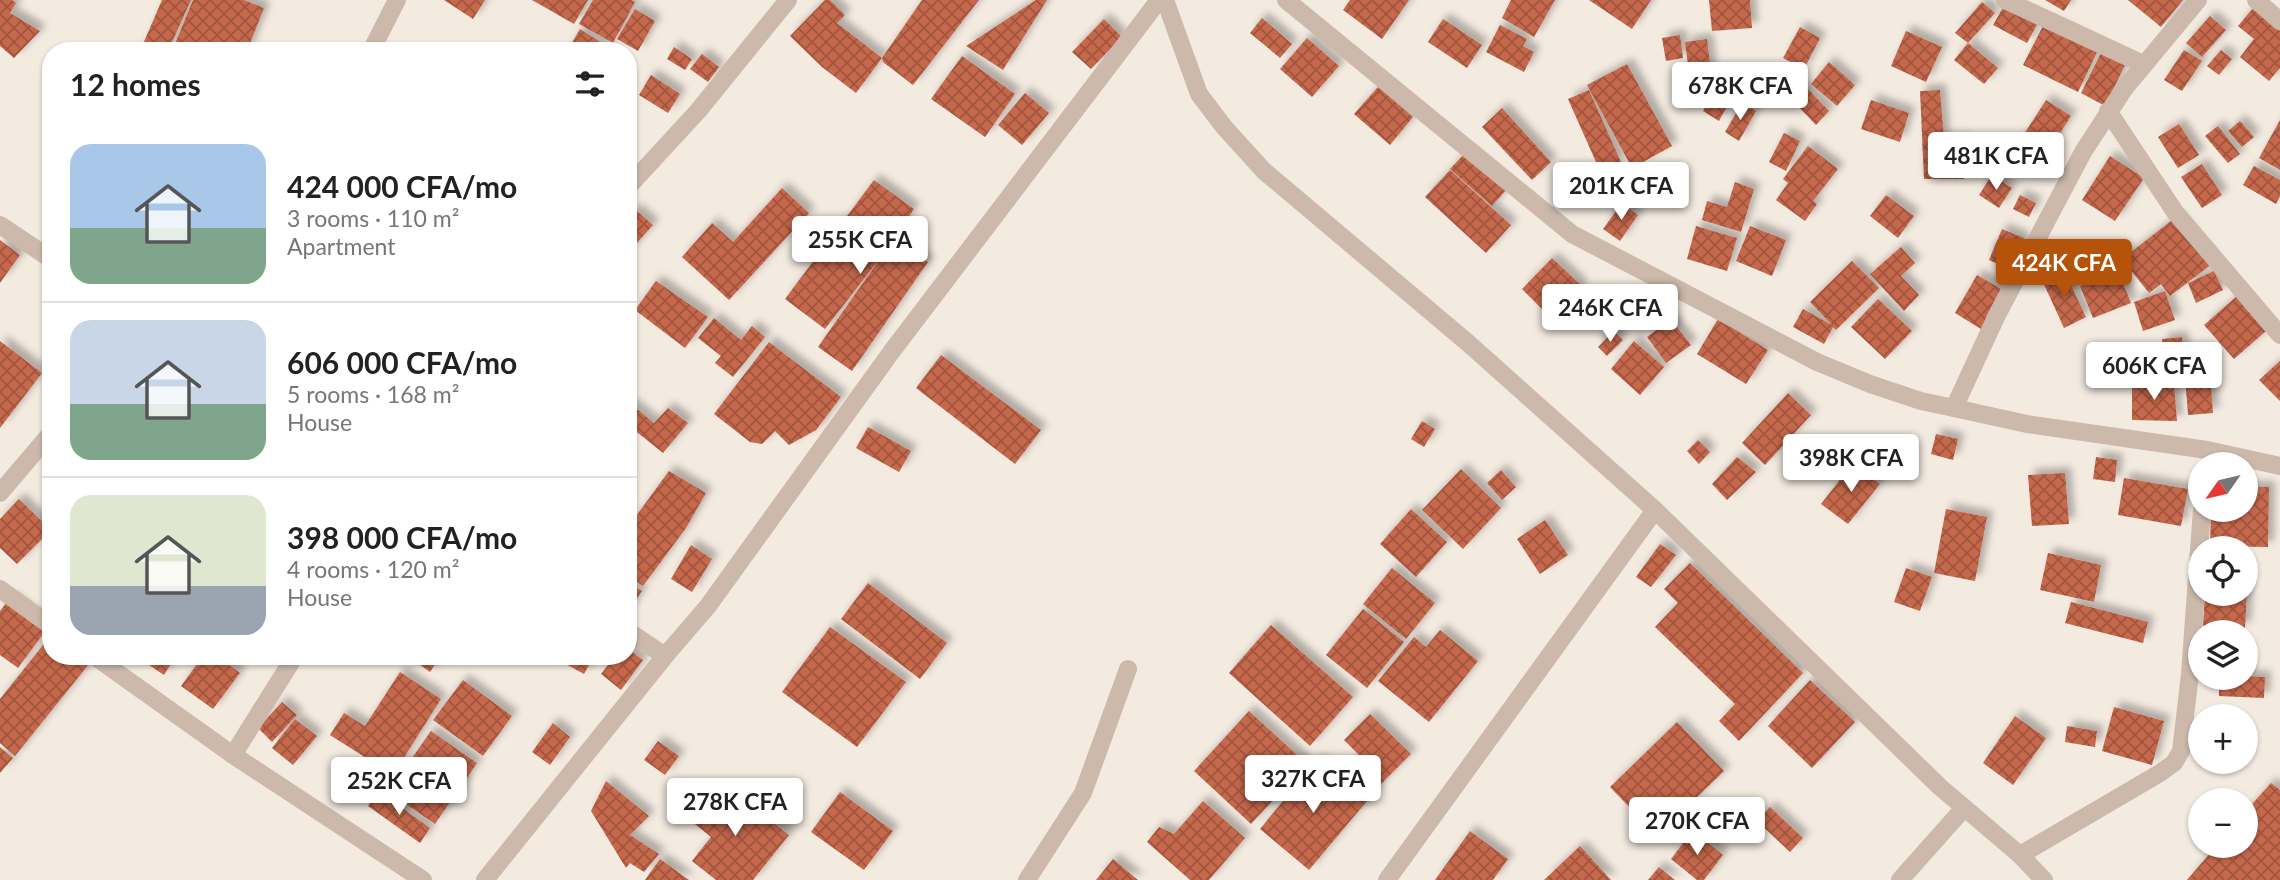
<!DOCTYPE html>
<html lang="en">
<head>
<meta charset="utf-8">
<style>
	body { margin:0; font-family:Lato,sans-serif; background:#f6f6f6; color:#222; height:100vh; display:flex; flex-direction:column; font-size:26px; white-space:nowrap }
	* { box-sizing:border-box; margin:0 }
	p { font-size:23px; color:#767676 }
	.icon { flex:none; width:38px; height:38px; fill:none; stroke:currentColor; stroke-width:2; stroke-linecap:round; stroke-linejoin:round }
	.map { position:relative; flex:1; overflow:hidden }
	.panel { position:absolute; left:42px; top:42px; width:595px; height:623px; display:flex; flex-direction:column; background:#fff; border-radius:28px; box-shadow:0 2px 5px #0004 }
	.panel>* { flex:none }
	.needle { width:46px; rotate:236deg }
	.fabs { position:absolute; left:2188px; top:452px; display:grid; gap:14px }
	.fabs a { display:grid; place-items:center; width:70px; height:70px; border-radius:50%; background:#fff; box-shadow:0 2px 5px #0004; font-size:35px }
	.price { position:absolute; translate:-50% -60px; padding:0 16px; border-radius:7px; background:#fff; color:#222; font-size:23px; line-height:46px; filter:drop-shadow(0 2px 4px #0008) }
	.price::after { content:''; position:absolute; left:50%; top:42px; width:21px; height:16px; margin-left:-10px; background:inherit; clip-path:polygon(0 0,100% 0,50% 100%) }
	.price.on { background:#b45309; color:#fff }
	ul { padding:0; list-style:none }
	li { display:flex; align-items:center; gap:21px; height:175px; padding:0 28px }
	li+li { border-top:2px solid #e0e0e0 }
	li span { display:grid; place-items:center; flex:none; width:196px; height:140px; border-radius:21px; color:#555 }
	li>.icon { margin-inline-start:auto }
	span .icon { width:84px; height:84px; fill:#fffc; stroke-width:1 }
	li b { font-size:30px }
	h2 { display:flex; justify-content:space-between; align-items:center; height:84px; padding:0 28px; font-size:30px }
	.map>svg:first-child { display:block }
	.building { fill:url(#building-cross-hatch); filter:url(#shadow) }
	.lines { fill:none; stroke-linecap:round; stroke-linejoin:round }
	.minor { stroke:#ccb9ab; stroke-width:18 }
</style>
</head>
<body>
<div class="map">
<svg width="2280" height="880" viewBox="0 0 2280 880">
	<defs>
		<pattern id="building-cross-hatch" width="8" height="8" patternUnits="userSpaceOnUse" patternTransform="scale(1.75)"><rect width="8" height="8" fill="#c5674c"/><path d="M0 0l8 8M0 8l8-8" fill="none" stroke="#a1553f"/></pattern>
		<filter id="shadow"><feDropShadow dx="6" dy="-6" stdDeviation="3.5" flood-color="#0004"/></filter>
	</defs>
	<rect width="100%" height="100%" fill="#f3eae0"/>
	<!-- building -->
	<g class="building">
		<polygon points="0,0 12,0 16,3 10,13 40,31 14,58 0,46"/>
		<polygon points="162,0 191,0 168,51 140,51"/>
		<polygon points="193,0 244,0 264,8 247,51 172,51"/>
		<polygon points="444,0 485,0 473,19"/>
		<polygon points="532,0 588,0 574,24"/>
		<polygon points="593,0 631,0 635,2 613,43 579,24"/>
		<polygon points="825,0 830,0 845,15 837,23 882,58 856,93 822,67 790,36"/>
		<polygon points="922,0 979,0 913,85 883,62 882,58"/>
		<polygon points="1036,0 1047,0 1003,70 966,46"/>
		<polygon points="1350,0 1409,0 1382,39 1343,10"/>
		<polygon points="1511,0 1555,0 1534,37 1502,18"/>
		<polygon points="1589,0 1651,0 1632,29"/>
		<polygon points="1709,0 1750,0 1752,28 1712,31"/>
		<polygon points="2045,0 2071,0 2064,11"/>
		<polygon points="2128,0 2183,0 2161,27"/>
		<polygon points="1982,2 1995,13 1968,43 1955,33"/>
		<polygon points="2005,4 2039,21 2027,43 1993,25"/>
		<polygon points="2253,8 2280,31 2280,68 2269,81 2240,57 2254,39 2238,26"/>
		<polygon points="635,9 655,21 638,51 617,39"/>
		<polygon points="2210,16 2226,30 2202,57 2186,43"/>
		<polygon points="1262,18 1292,44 1280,58 1250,33"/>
		<polygon points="1104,19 1122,37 1091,69 1072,52"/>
		<polygon points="1443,19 1482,45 1467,68 1428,42"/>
		<polygon points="2045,22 2099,48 2078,92 2023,65"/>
		<polygon points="1500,25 1527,39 1523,46 1534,52 1524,72 1486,52"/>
		<polygon points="1800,27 1820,38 1804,69 1783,58"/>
		<polygon points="580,29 615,51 567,51"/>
		<polygon points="1906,31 1942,47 1926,82 1891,66"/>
		<polygon points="1680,35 1683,58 1666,61 1662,38"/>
		<polygon points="1307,38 1339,66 1312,97 1280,69"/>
		<polygon points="1707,39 1712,79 1690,81 1685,42"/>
		<polygon points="1968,43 1998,68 1984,84 1954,60"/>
		<polygon points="674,47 692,59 685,70 667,59"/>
		<polygon points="2184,50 2202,61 2182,91 2164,80"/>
		<polygon points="2221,50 2232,59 2219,75 2207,66"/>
		<polygon points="2102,51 2126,63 2105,106 2081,93"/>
		<polygon points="702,54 719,67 708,82 690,69"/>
		<polygon points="962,56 1015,94 985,137 931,99"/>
		<polygon points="1829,62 1855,85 1837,106 1811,84"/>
		<polygon points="1627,64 1672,146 1632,168 1587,85"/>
		<polygon points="651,75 680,94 668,113 639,95"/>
		<polygon points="1805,86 1829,111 1816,125 1792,100"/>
		<polygon points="1378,87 1413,117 1390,145 1354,114"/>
		<polygon points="1589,90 1621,162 1600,171 1568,99"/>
		<polygon points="1940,90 1944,139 1935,140 1964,140 1964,179 1924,179 1920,91"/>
		<polygon points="1715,92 1730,101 1719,121 1703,111"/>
		<polygon points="1025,93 1049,113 1022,145 998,125"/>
		<polygon points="1871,100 1909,113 1900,142 1861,129"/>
		<polygon points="2046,100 2071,116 2037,169 2012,153"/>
		<polygon points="1742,103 1756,111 1739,141 1725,132"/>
		<polygon points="1502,108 1551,162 1532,180 1482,127"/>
		<polygon points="2280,120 2280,170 2259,158"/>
		<polygon points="2240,121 2254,137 2242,147 2228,131"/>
		<polygon points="2179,124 2199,155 2178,168 2158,137"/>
		<polygon points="2218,126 2240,154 2228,163 2205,136"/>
		<polygon points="1784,133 1800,141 1786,171 1769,162"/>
		<polygon points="1808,146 1838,169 1813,201 1817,204 1805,221 1776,200 1788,183 1783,179"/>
		<polygon points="1466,152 1507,189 1492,206 1450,169"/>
		<polygon points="2110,156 2144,178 2115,221 2082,200"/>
		<polygon points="2202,164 2222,195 2202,208 2181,177"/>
		<polygon points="2254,166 2280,180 2280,196 2276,204 2243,185"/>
		<polygon points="1450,170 1511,225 1486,253 1425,197"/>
		<polygon points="1622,171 1628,186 1592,200 1586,186"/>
		<polygon points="1992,175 2012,188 1999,208 1979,195"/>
		<polygon points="874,180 914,209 894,238 928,262 852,371 818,347 884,253 825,329 785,299"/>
		<polygon points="1735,182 1754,189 1741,232 1702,220 1707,201 1727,207"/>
		<polygon points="782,188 809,213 729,300 682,257 712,223 733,242"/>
		<polygon points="1886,195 1914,216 1898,238 1870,216"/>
		<polygon points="2020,195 2036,203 2029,217 2013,209"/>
		<polygon points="1622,203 1638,215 1620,241 1603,229"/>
		<polygon points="635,209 653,225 628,253 628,217"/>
		<polygon points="2176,217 2212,264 2170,296 2161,284 2149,293 2122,259"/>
		<polygon points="1696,226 1737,238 1727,271 1687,259"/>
		<polygon points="1750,226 1786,240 1772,276 1736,261"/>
		<polygon points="2002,229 2024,238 2011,270 1989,260"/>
		<polygon points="0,240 20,255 0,283"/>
		<polygon points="1901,247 1915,263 1901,276 1919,295 1904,311 1870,274"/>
		<polygon points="1552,258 1582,286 1552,319 1522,289"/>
		<polygon points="1852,261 1879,288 1836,330 1833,327 1824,344 1793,327 1803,309 1832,325 1810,302"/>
		<polygon points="2064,270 2086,317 2064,328 2042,280"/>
		<polygon points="2118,271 2131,303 2093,318 2080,286"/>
		<polygon points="2214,271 2223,290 2196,303 2188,283"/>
		<polygon points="1977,275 2003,290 1981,329 1955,313"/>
		<polygon points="656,281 708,317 685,348 635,310"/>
		<polygon points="2165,291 2175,320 2143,331 2134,302"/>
		<polygon points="2237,296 2266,331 2234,359 2204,325"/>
		<polygon points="1878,299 1912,331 1885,359 1851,327"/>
		<polygon points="714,318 741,340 752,326 765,337 733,377 715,363 721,356 698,338"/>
		<polygon points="1671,319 1691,345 1666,363 1647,337"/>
		<polygon points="1718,319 1768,350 1746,384 1697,354"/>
		<polygon points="1614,331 1623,340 1607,356 1598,347"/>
		<polygon points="2182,337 2184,355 2163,356 2162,339"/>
		<polygon points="0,341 42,373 0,428"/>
		<polygon points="1634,341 1664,367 1640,395 1611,369"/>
		<polygon points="769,342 841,397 816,430 789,445 775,431 762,444 750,442 714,414"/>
		<polygon points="941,355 1041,430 1015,464 916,388"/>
		<polygon points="2280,361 2280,401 2259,380"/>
		<polygon points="2210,374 2213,413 2188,415 2185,376"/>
		<polygon points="2132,384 2174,384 2177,421 2132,420"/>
		<polygon points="1788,393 1811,415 1765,465 1742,443"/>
		<polygon points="631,404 654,423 668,408 688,423 663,453 628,425 628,406"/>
		<polygon points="1422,421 1435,429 1424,447 1411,439"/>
		<polygon points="868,427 911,451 899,472 856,448"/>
		<polygon points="1936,434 1958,439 1953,460 1931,454"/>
		<polygon points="1698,440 1710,452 1699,464 1687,451"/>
		<polygon points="1737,457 1756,472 1727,500 1712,484"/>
		<polygon points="2096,457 2117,460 2115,482 2093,479"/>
		<polygon points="1853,463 1880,484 1848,524 1821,504"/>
		<polygon points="1461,469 1501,508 1463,549 1422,510"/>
		<polygon points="1501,470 1516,487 1502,500 1487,483"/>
		<polygon points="669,471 706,493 686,528 643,586 628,576 628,567 635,556 628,552 628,527"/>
		<polygon points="2065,473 2069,524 2032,526 2028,475"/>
		<polygon points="2124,478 2188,489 2181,526 2118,515"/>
		<polygon points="2245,487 2269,487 2268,547 2210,546 2211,509 2245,509"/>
		<polygon points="19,499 51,530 17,564 0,548 0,519"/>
		<polygon points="1411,509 1447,542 1416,577 1380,544"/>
		<polygon points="1946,509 1987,517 1975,581 1934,573"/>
		<polygon points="1545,520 1568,555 1540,574 1517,539"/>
		<polygon points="1660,544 1676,555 1651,587 1636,577"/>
		<polygon points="691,545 712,559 692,592 671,579"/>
		<polygon points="2048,553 2101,565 2094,602 2040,590"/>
		<polygon points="1690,563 1803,673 1739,741 1719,721 1735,704 1655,627 1678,603 1664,589"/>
		<polygon points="1392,568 1435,603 1406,639 1363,604"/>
		<polygon points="1906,568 1932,577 1920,611 1894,602"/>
		<polygon points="628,582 642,591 628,612"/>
		<polygon points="868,583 947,643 920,679 841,619"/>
		<polygon points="2205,593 2247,593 2245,628 2203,626"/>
		<polygon points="10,598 49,626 18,668 0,655 0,611"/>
		<polygon points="2071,602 2148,622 2143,643 2065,623"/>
		<polygon points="1363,609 1404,642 1367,688 1326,655"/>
		<polygon points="1271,625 1353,697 1310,746 1229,673"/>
		<polygon points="830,627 906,682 857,747 782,692"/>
		<polygon points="1440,630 1478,661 1429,722 1378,681 1414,637 1426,647"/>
		<polygon points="51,635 51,656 89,656 93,659 15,756 0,743 0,699"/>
		<polygon points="628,649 643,660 621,690 601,674 615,656 628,656"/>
		<polygon points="150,656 168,656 174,659 164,675 146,663"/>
		<polygon points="203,656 217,656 240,673 213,709 181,686"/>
		<polygon points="407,656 441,656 430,672"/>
		<polygon points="565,656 594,656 584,674 562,662"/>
		<polygon points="400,672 441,699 393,775 330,735 344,713 365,726"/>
		<polygon points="2245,676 2265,677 2264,698 2219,696 2219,677"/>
		<polygon points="463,680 512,716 483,756 433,720"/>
		<polygon points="1810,680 1855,722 1812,768 1768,726"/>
		<polygon points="282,702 297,715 272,742 258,728"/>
		<polygon points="2114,707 2164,721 2152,765 2102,751"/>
		<polygon points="1249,711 1307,764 1251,824 1194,771"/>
		<polygon points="1370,714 1411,754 1372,793 1347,768 1359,755 1344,740"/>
		<polygon points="2015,716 2046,738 2013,785 1983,763"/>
		<polygon points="295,719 317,736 293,765 272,748"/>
		<polygon points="1677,722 1724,771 1657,836 1610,787"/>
		<polygon points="553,723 570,737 550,765 532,752"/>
		<polygon points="2067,726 2097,731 2095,747 2065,742"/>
		<polygon points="431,731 477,763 435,824 388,792"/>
		<polygon points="658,741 679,756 665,775 644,760"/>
		<polygon points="0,747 13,758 0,773"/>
		<polygon points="1317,760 1367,801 1309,870 1260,829"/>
		<polygon points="606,781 649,816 630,835 659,854 644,872 630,863 626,868 591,811"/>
		<polygon points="2271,783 2280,790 2280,880 2187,880 2217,845 2245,845 2245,812"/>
		<polygon points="731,789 789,835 753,880 716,880 692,861 711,837 685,816 701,795 715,807"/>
		<polygon points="379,791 430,828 420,843 368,806"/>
		<polygon points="840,792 893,831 864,870 811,832"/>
		<polygon points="1203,801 1245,838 1209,880 1190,880 1147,842 1159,827 1174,834"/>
		<polygon points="1770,807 1803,838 1790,852 1757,821"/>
		<polygon points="1693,830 1723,855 1704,880 1697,880 1671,859"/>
		<polygon points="1470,831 1508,859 1493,880 1435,880"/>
		<polygon points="1580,846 1611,880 1544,880"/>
		<polygon points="660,859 689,880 645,880"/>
		<polygon points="1113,859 1138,880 1096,880"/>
		<polygon points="1659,867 1675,880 1648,880"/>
	</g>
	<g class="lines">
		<!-- minor -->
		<g class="minor">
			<polyline points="1165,0 1199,94 1224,127 1264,171 1468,343 1655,510 1940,787 2020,855 2160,773 2174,763 2181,751 2190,674 2202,509"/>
			<polyline points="1286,0 1572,234 1817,362 1870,384 1921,401 1954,408 1997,315 2083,152 2124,89 2198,0"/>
			<polyline points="2005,0 2143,64"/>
			<polyline points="2256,0 2280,21"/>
			<polyline points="371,51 397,0"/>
			<polyline points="2108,111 2175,212 2280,335"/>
			<polyline points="628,187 698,111 788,0"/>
			<polyline points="0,225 51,259"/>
			<polyline points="1954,408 2027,424 2207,450 2280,466"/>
			<polyline points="0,493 51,433"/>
			<polyline points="0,589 51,626"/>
			<polyline points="628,631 665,656 708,606 892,351 1159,0"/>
			<polyline points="94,656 233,755 295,656"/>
			<polyline points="233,755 423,880"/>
			<polyline points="2020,855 2044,880"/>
			<polyline points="485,880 665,656"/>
			<polyline points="1027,880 1083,793 1128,669"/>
			<polyline points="1387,880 1655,510"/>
			<polyline points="1900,880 1964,808"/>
		</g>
	</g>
</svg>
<div class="fabs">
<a><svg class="needle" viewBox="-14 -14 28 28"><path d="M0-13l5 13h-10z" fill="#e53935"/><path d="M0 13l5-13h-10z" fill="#767676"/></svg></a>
<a><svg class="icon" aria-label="locate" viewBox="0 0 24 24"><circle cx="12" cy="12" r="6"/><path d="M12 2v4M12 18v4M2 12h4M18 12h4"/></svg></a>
<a><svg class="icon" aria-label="layers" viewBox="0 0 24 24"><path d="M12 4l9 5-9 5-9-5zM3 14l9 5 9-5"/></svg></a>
<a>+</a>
<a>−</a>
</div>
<b class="price" style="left:1740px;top:122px">678K CFA</b>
<b class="price" style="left:1996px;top:192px">481K CFA</b>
<b class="price" style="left:1621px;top:222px">201K CFA</b>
<b class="price" style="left:860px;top:276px">255K CFA</b>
<b class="price on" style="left:2064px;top:299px">424K CFA</b>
<b class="price" style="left:1610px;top:344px">246K CFA</b>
<b class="price" style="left:2154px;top:402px">606K CFA</b>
<b class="price" style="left:1851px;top:494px">398K CFA</b>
<b class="price" style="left:1313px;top:815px">327K CFA</b>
<b class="price" style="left:399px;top:817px">252K CFA</b>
<b class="price" style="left:735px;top:838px">278K CFA</b>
<b class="price" style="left:1697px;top:857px">270K CFA</b>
<section class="panel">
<h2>12 homes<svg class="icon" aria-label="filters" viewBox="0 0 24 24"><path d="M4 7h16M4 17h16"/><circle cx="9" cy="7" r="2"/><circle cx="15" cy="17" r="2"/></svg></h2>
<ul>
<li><span style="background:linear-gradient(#a9c7e8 60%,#7fa58c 0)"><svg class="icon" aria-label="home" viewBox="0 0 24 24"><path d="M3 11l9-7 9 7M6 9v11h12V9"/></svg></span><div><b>424 000 CFA/mo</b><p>3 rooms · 110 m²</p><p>Apartment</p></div></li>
<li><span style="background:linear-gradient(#c9d6e8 60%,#7fa58c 0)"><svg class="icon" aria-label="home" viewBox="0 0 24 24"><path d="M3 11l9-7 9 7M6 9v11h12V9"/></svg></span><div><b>606 000 CFA/mo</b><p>5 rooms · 168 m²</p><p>House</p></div></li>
<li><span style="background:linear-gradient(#dfe7d0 65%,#9aa5b1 0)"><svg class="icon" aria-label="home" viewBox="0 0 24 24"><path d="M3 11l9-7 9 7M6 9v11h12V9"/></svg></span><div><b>398 000 CFA/mo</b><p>4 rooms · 120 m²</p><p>House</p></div></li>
</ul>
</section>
</div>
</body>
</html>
